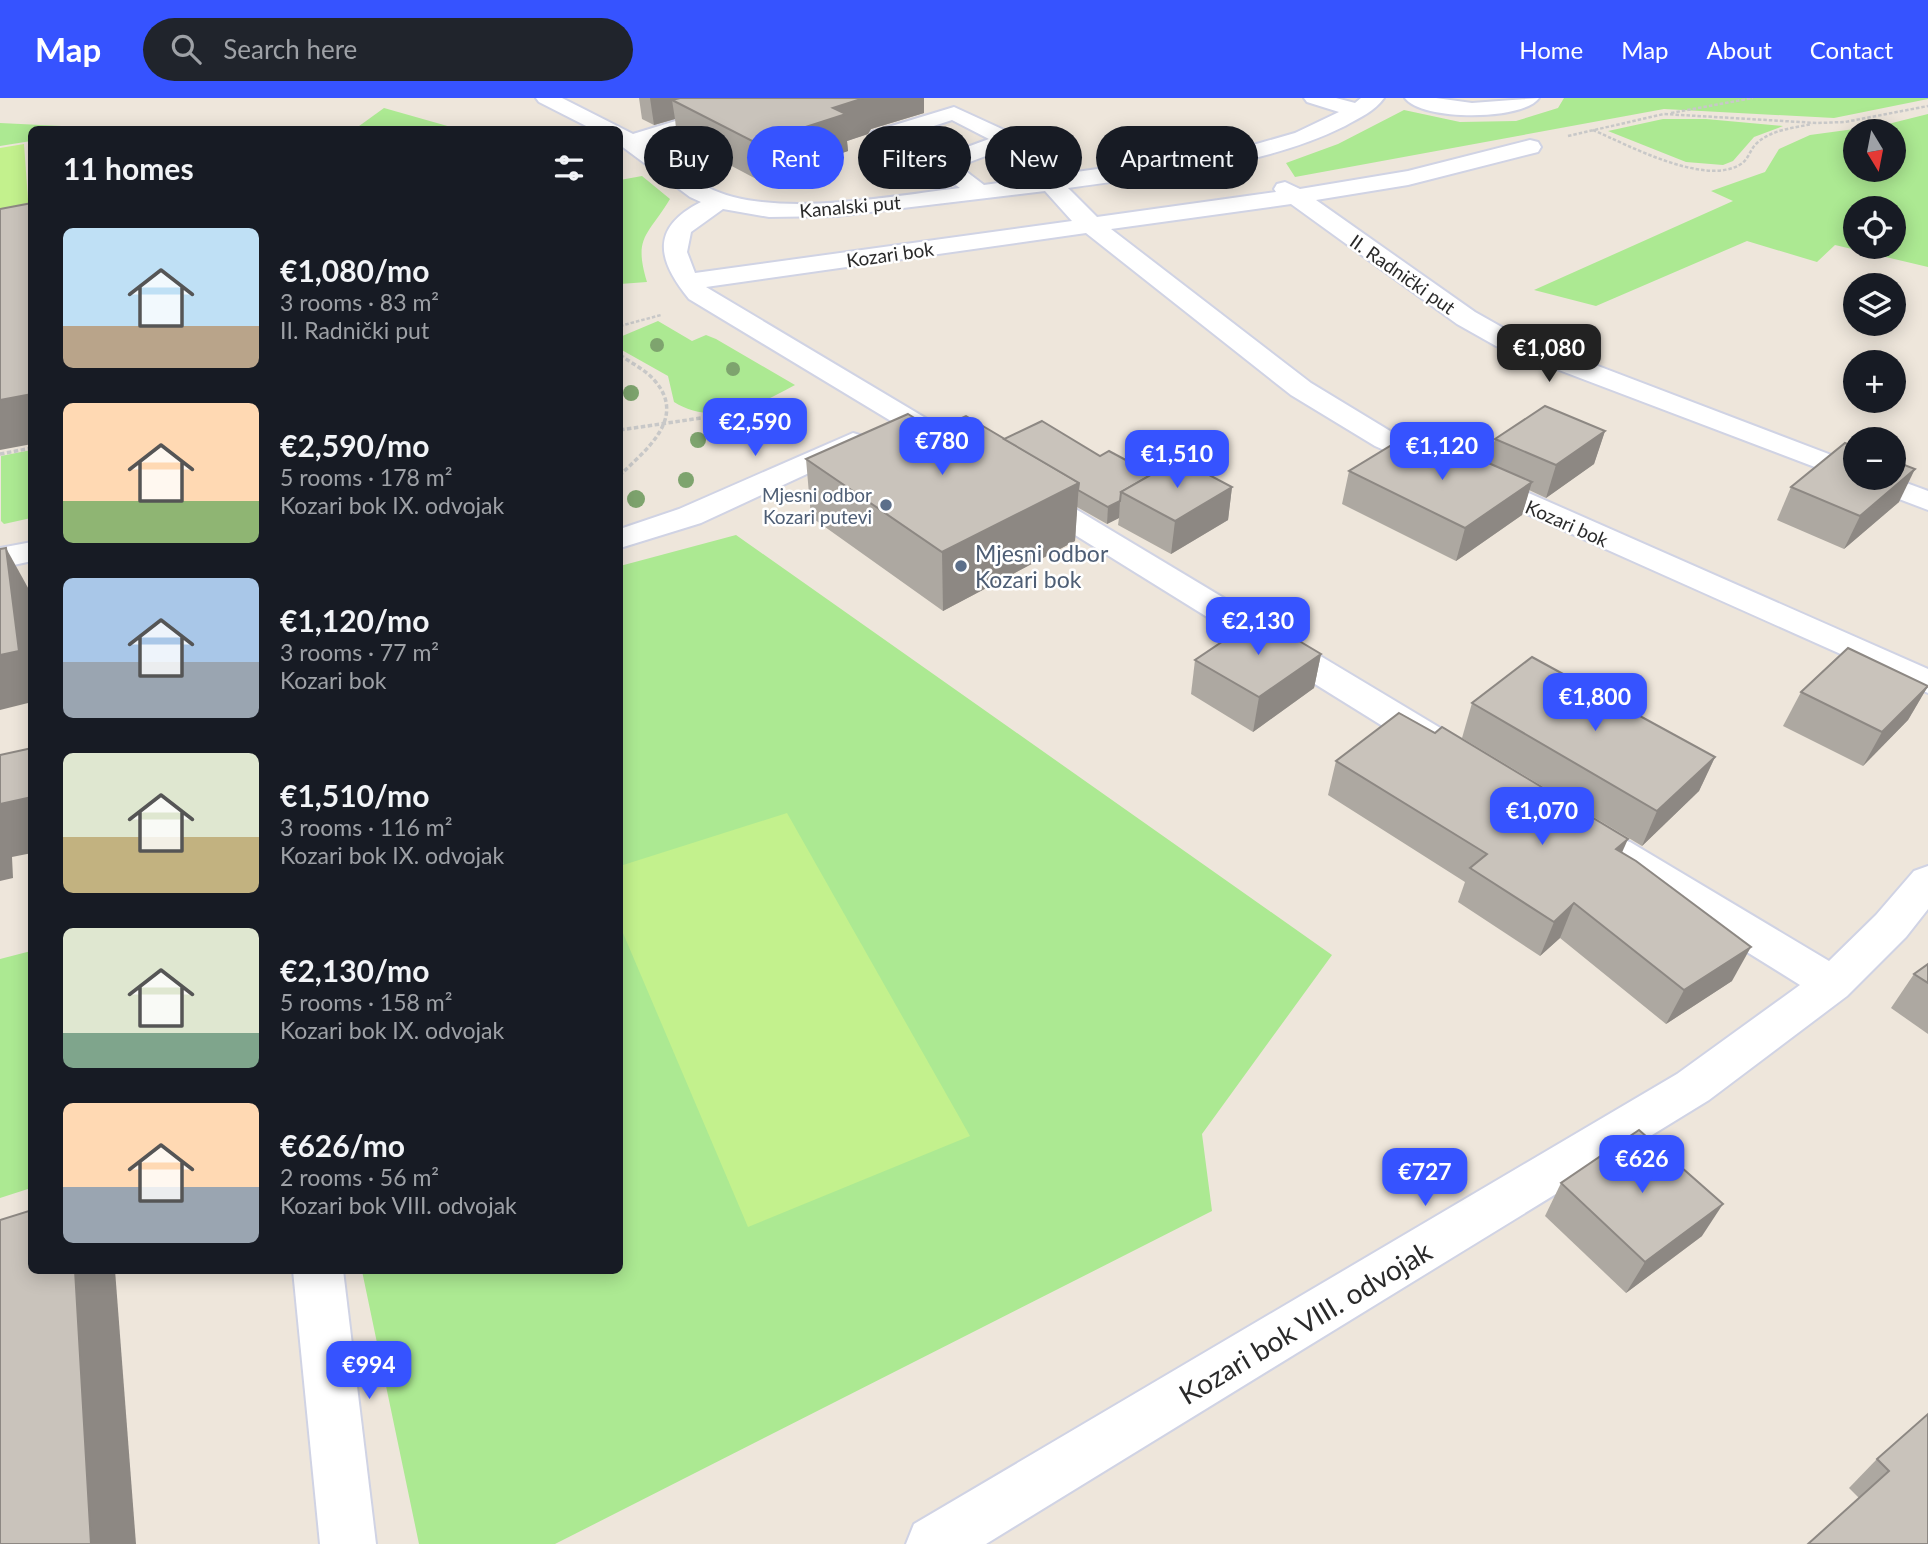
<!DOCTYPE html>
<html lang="en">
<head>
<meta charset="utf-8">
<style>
	body { margin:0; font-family:Lato,sans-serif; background:#20242c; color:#f1f3f6; height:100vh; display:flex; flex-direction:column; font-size:26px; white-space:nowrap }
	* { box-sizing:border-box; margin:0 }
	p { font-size:23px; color:#9ea1a6 }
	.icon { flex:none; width:38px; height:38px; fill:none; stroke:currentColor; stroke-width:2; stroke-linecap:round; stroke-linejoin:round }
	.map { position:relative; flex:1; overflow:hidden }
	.panel { position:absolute; left:28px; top:28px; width:595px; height:1148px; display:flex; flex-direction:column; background:#171b24; border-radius:10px; box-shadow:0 4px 18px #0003 }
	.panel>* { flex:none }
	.hud { position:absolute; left:644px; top:28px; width:665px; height:63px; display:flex; gap:14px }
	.needle { width:46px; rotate:170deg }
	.fabs { position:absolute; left:1843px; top:21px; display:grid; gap:14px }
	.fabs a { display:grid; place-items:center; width:63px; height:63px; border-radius:50%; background:#171b24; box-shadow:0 4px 18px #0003; font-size:35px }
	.price { position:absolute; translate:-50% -60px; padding:0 16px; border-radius:14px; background:#3653ff; color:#fff; font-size:23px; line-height:46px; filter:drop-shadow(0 2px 4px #0008) }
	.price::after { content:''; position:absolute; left:50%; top:42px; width:21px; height:16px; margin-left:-10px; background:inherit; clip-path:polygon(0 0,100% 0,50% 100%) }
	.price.selected { background:#222; color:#fff }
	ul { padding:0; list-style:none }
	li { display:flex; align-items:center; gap:21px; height:175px; padding:0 35px }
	li span { display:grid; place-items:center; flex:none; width:196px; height:140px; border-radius:10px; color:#555 }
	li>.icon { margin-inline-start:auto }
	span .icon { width:84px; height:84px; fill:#fffc; stroke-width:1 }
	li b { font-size:30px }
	h2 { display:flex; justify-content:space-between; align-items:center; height:84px; padding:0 35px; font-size:30px }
	.chip { padding:0 24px; border-radius:32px; background:#171b24; box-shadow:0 4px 18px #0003; font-size:24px; line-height:63px }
	.chip.selected { background:#3653ff; color:#fff }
	header { display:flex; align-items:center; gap:42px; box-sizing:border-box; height:98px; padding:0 35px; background:#3653ff; color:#fff }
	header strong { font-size:33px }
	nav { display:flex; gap:38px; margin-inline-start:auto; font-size:24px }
	.search { width:490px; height:63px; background:#20242c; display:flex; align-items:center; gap:18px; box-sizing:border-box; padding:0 24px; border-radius:38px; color:#9ea1a6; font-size:26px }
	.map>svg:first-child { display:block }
	.green { fill:#ace992; fill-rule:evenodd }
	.pitch { fill:#c3f18d }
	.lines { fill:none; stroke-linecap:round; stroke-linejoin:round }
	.minor-casing { stroke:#d0d3e4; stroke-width:4 }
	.path-far1 { stroke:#c8c8c8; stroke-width:2.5; stroke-dasharray:3.5 2; stroke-linecap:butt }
	.path { stroke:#c8c8c8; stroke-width:3.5; stroke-dasharray:4.5 2.5; stroke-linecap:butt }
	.minor { fill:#fff; fill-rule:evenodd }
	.tree { fill:#7ea46e }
	.wall { fill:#ada8a1 }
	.shaded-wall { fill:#8d8883 }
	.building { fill:#c9c3bb; stroke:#8d8883; stroke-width:2 }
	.service-dot { fill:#5c6f8a; stroke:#fff; stroke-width:2.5 }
	.labels { text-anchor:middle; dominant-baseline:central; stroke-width:5; stroke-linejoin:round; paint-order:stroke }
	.far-street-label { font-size:19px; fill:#2a2a2a; stroke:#fff }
	.far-service-label { font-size:19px; fill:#4e5e75; stroke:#fff; text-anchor:end }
	.service-label { font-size:23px; fill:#4e5e75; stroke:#fff; text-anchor:start }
	.near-street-label { font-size:28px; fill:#2a2a2a; stroke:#fff }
</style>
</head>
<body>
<header>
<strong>Map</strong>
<div class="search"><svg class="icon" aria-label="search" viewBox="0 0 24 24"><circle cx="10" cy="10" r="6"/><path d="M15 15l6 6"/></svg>Search here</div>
<nav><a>Home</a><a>Map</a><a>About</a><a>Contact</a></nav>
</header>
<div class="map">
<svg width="1928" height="1446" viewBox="0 0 1928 1446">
	<rect width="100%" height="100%" fill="#eee6db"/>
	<!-- green -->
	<g class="green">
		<polygon points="1564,0 1928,0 1928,1 1834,20 1664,11 1295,79 1286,65 1338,46 1404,12 1460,24 1516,23 1558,10"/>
		<polygon points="384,10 458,31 355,31"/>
		<path d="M1928 16V169L1835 147 1817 164 1747 143 1596 208 1534 192 1733 103 1711 93 1765 74 1779 51 1810 37 1884 27ZM1855 33H1894V72H1855ZM1855 110H1894V149H1855Z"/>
		<polygon points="1663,21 1706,21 1783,28 1754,39 1733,63 1723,67 1686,64 1608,33"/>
		<polygon points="0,25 123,31 32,32 31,43 0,48"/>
		<path d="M642 78 670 101C648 138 633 138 647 184L620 186V82Z"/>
		<path d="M658 223 692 243 706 237 716 241 795 287C759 307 713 329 674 304L668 278 620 251V239Z"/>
		<polygon points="31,352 31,420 4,426 1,423 1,358"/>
		<polygon points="736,437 1332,857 1202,1036 1212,1113 555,1446 419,1446 362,1173 620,1172 620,468"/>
		<polygon points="31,853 31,1090 0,1100 0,861"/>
	</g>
	<!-- pitch -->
	<g class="pitch">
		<polygon points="24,46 30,129 0,134 0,50"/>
		<polygon points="787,715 970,1038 748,1129 620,828 620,768"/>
	</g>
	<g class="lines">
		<!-- minor casing -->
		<g class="minor-casing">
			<g id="minor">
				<path d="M536 0H562L633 36 751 0H783L780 4 646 46C666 60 686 78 707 89 769 122 891 98 960 90L925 66 872 44 869 39 872 34 954 9 1015 37 1018 42 1015 47 959 68 984 87 1239 51 1295 35 1339 14 1307 4 1304 0H1336L1355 5 1361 0H1384C1375 13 1359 20 1345 28 1260 70 1161 76 1068 90L1097 119 1276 94 1274 91 1277 86 1285 84 1300 91 1408 73 1530 42 1538 44 1541 49 1538 54 1408 87 1316 102 1475 214 1514 236 1855 366V380H1893L1928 393V412L1496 248 1457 226 1291 106 1111 131 1311 285 1395 336 1928 571V595L1375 348 1291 297 1086 135 706 189 959 340 964 346 959 352 949 355 939 352 689 201C658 163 649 130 701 104L690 99 620 47V32H594L539 4ZM952 22 989 41 943 58 900 39ZM1045 93 1072 123 695 175 687 154 691 134 723 111 769 119 836 118Z"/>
				<path d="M1405 0H1436L1472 5 1539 0C1523 23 1421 23 1405 0Z"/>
				<polygon points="853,335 863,338 868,344 863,350 701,425 620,450 620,431 679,411"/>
				<polygon points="1033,389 1044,392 1452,637 1457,646 1452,655 1439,658 1426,655 1022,404 1018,398 1022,392"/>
				<polygon points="32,444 32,463 0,470 0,450"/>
				<polygon points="1616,740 1630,744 1829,863 1876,817 1914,773 1928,768 1928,811 1906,839 1847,898 1709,1002 986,1446 906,1446 914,1426 1677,976 1800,887 1602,764 1596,754 1602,744"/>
				<polygon points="293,1172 343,1172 376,1446 320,1446"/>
			</g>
		</g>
		<!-- path-far1 -->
		<g class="path-far1">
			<polyline points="1671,15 1753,0"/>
			<path d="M1593 32C1628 47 1705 89 1741 66 1749 61 1750 51 1757 45 1771 32 1793 30 1812 26"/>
			<polyline points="1568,38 1664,16 1817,25 1845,24 1928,8"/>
			<polyline points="31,44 32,48"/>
			<polyline points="620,228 661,217"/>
		</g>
		<!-- path -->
		<g class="path">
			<path d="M620 257C631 265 646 272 655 283 687 320 646 352 620 377"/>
			<polyline points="620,332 701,320 727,322 756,341"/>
			<polyline points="0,356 32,350"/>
		</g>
		<!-- minor -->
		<use href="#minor" class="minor"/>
	</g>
	<!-- trees -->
	<g class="tree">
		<circle cx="657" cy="247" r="7"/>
		<circle cx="733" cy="271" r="7"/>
		<circle cx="631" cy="295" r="8"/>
		<circle cx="698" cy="342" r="8"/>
		<circle cx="686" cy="382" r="8"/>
		<circle cx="636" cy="401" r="9"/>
	</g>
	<!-- wall -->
	<g class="wall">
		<polygon points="639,0 924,0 924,15 871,31 868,36 847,43 848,53 760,83 677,39 675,21 654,27 642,21"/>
		<polygon points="934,332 1004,341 1100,358 1152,376 1232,389 1228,422 1171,456 1118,427 1119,420 1107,426 1077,409 1075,443 943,513 811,419 806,361"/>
		<polygon points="1605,333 1594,366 1546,400 1529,392 1522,417 1456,463 1342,406 1349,373 1488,365 1495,341"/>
		<polygon points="1791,389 1899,404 1844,451 1777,422"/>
		<polygon points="1321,556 1314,590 1253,634 1191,596 1195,562"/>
		<polygon points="1928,588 1908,622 1863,668 1783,628 1801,594"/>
		<polygon points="1472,605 1715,659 1699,693 1642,748 1462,640"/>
		<polygon points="1336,663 1622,754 1732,883 1666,926 1560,840 1540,858 1458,804 1465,784 1328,697"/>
		<polygon points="1928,866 1928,936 1891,910 1914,876"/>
		<polygon points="1561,1085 1702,1138 1626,1195 1545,1118"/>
		<polygon points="1928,1316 1928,1446 1859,1400 1849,1390 1877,1361"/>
	</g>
	<!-- shaded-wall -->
	<g class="shaded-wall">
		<polygon points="650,0 742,0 672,2 675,21 654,27"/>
		<polygon points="864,0 924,0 924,15 871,31 868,36 847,43 848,53 760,83 756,45 833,10"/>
		<polygon points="32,296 32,346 0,352 0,302"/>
		<polygon points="1605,333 1594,366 1546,400 1556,367"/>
		<polygon points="1915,371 1899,404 1844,451 1860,418"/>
		<polygon points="1532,384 1522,417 1456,463 1465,430"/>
		<polygon points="1079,385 1075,443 943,513 942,454"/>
		<polygon points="1232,389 1228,422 1171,456 1175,423"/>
		<polygon points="1120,403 1119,420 1107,426 1108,409"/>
		<polygon points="6,450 32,497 32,604 0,612 0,557"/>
		<polygon points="1321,556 1314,590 1253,634 1259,599"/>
		<polygon points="1928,588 1908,622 1863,668 1882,634"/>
		<polygon points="1715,659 1699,693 1642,748 1657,713"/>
		<polygon points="32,699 32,755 12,759 13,780 0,783 0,706"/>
		<polygon points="1628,741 1613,775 1616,751"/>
		<polygon points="1574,805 1560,840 1540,858 1554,824"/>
		<polygon points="1751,849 1732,883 1666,926 1684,892"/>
		<polygon points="1723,1106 1702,1138 1626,1195 1645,1164"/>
		<polygon points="75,1172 115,1172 136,1446 91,1446"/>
	</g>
	<!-- building -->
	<g class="building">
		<polygon points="680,0 864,0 833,10 846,16 756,45 672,2"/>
		<polygon points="32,105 32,296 0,302 0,111"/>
		<polygon points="1545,308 1605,333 1556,367 1495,341"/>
		<polygon points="908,316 934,332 966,318 1079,385 942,454 806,361"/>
		<polygon points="1042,323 1100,358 1109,353 1152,376 1121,394 1120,403 1108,409 1078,392 1079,385 1004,341"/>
		<polygon points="1400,342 1454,367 1470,357 1532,384 1465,430 1349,373"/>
		<polygon points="1845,345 1855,349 1855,380 1894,380 1894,363 1915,371 1860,418 1791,389"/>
		<polygon points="1179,361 1232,389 1175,423 1121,394"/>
		<polygon points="6,450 19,553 0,557 0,451"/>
		<polygon points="1259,519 1321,556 1259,599 1195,562"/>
		<polygon points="1848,550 1928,588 1882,634 1801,594"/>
		<polygon points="1532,559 1715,659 1657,713 1472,605"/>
		<polygon points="1399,615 1435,635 1442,629 1628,741 1616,751 1636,763 1751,849 1684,892 1574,805 1554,824 1470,770 1487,756 1336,663"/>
		<polygon points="32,650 32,699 0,706 0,657"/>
		<polygon points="1928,866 1928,885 1914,876"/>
		<polygon points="1639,1032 1723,1106 1645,1164 1561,1085"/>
		<polygon points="32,1112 32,1172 75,1172 91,1446 0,1446 0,1122"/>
		<polygon points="1928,1316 1928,1446 1808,1446 1889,1373 1877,1361"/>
	</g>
	<!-- markers -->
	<g class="service-dot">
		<circle cx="886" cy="407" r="7"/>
		<circle cx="961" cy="468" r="7"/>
	</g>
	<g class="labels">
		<!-- far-street labels -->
		<g class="far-street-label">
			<text transform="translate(850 108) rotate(-5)">Kanalski put</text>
			<text transform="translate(890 156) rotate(-8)">Kozari bok</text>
			<text transform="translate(1403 176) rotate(35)">II. Radnički put</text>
			<text transform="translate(1567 425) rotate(24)">Kozari bok</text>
		</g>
		<!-- far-service labels -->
		<g class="far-service-label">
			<text x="872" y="396">Mjesni odbor<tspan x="872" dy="22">Kozari putevi</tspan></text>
		</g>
		<!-- service labels -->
		<g class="service-label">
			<text x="975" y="455">Mjesni odbor<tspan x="975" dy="26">Kozari bok</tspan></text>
		</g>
		<!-- near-street labels -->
		<g class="near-street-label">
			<text transform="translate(1305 1224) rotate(-31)">Kozari bok VIII. odvojak</text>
		</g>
	</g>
</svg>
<div class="fabs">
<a><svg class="needle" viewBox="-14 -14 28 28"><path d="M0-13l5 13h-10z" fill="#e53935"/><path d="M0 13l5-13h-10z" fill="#9ea1a6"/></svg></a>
<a><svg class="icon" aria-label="locate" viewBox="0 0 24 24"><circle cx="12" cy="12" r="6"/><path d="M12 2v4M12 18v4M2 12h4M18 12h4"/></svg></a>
<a><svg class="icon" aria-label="layers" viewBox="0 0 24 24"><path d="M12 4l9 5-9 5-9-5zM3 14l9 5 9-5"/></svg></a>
<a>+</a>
<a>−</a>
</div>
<b class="price selected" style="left:1549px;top:286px">€1,080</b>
<b class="price" style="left:755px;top:360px">€2,590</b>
<b class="price" style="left:942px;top:379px">€780</b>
<b class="price" style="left:1442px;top:384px">€1,120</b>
<b class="price" style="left:1177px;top:392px">€1,510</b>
<b class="price" style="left:1258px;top:559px">€2,130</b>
<b class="price" style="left:1595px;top:635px">€1,800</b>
<b class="price" style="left:1542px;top:749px">€1,070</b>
<b class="price" style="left:1642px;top:1097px">€626</b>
<b class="price" style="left:1425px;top:1110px">€727</b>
<b class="price" style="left:369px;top:1303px">€994</b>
<div class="hud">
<a class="chip">Buy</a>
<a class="chip selected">Rent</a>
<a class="chip">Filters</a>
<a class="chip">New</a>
<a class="chip">Apartment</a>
</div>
<section class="panel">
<h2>11 homes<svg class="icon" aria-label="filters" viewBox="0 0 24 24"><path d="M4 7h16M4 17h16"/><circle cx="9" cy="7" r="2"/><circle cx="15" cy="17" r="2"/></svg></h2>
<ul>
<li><span style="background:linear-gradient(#bfe0f5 70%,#b9a48a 0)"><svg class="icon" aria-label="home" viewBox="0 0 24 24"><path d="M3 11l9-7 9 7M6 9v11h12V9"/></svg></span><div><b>€1,080/mo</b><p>3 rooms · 83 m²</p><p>II. Radnički put</p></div></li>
<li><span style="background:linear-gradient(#ffd9b3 70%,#8fb573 0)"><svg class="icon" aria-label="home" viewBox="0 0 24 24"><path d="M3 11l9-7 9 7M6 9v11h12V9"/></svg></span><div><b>€2,590/mo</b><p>5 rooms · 178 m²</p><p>Kozari bok IX. odvojak</p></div></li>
<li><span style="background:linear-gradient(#a9c7e8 60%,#9aa5b1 0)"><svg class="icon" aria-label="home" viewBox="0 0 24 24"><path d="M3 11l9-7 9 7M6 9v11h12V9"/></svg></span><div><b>€1,120/mo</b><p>3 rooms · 77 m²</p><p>Kozari bok</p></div></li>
<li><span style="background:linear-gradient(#dfe7d0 60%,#c2b280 0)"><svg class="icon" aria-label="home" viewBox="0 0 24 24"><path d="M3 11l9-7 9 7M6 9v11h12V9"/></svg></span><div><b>€1,510/mo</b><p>3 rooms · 116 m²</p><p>Kozari bok IX. odvojak</p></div></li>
<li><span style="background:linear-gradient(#dfe7d0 75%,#7fa58c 0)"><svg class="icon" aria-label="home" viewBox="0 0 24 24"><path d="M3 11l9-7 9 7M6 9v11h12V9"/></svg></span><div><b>€2,130/mo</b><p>5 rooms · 158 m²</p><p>Kozari bok IX. odvojak</p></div></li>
<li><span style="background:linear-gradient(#ffd9b3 60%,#9aa5b1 0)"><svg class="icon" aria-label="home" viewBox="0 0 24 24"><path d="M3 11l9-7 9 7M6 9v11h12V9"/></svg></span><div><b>€626/mo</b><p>2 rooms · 56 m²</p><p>Kozari bok VIII. odvojak</p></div></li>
</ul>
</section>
</div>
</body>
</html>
